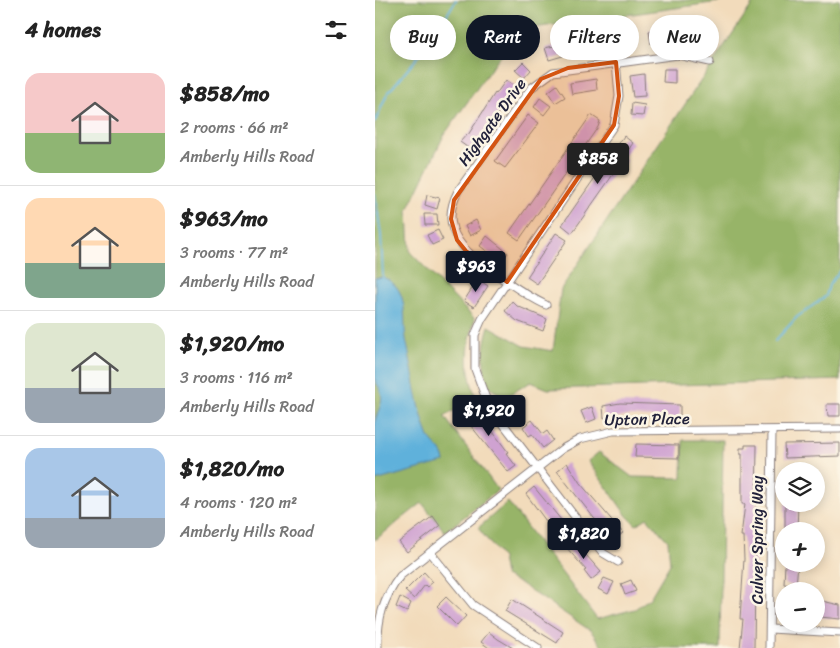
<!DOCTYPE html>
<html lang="en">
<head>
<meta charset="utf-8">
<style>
	body { margin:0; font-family:Sriracha,sans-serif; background:#f6f6f6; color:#222; height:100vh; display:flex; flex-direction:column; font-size:19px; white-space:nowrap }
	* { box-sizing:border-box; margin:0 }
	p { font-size:16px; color:#767676 }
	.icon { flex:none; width:28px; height:28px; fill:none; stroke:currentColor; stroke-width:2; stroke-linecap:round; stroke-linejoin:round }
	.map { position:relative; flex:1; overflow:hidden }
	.details { display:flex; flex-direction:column; background:#fff; width:375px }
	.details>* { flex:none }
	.top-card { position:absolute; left:15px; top:15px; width:375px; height:45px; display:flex; gap:10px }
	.tools { position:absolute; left:400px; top:462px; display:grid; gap:10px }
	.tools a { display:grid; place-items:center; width:50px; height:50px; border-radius:50%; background:#fff; box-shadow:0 2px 12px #0003; font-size:25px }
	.price { position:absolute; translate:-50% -42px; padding:0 11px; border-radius:5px; background:#111827; color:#fff; font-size:16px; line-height:32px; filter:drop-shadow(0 1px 2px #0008) }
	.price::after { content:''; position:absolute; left:50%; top:30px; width:15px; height:11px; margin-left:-8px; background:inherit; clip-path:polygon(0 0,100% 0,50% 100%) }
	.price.on { background:#222; color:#fff }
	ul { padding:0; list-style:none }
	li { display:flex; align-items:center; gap:15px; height:125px; padding:0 25px }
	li+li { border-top:1px solid #e0e0e0 }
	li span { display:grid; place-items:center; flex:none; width:140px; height:100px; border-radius:15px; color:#555 }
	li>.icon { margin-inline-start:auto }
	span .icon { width:60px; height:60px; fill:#fffc; stroke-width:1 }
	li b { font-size:21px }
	h2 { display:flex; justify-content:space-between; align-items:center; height:60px; padding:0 25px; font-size:21px }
	.tag { padding:0 18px; border-radius:22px; background:#fff; box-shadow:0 2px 12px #0003; font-size:18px; line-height:45px }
	.tag.on { background:#111827; color:#fff }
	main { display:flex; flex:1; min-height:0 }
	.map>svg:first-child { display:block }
	.forest { fill:#97b467; stroke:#5c6b51 }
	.water { fill:#5fb1db; stroke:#406a8b }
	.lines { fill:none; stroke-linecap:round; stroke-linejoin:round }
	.stream { stroke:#5fb1db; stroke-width:2 }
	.building { fill:#cfa2d1 }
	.minor-casing { stroke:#8a7e7b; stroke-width:9 }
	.minor { stroke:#fff; stroke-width:7 }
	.marked { fill:#d45411; fill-opacity:0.2; stroke:#d45411; stroke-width:4; stroke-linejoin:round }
	.labels { text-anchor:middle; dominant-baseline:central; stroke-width:5; stroke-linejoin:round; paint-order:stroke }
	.street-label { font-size:16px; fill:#22223b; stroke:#fcf5e5 }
</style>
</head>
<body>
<main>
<section class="details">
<h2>4 homes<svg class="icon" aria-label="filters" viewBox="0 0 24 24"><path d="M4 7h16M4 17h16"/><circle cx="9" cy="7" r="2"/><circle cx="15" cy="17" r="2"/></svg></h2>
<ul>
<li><span style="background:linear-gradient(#f6c9c9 60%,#8fb573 0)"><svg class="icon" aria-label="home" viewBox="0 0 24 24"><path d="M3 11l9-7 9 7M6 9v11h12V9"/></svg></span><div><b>$858/mo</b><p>2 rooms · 66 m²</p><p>Amberly Hills Road</p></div></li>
<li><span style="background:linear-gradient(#ffd9b3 65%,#7fa58c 0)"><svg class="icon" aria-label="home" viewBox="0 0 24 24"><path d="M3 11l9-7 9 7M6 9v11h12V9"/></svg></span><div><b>$963/mo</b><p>3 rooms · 77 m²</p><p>Amberly Hills Road</p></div></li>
<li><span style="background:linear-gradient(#dfe7d0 65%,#9aa5b1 0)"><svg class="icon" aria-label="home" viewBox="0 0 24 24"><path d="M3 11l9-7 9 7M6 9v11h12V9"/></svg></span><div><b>$1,920/mo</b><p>3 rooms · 116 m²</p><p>Amberly Hills Road</p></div></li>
<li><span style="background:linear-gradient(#a9c7e8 70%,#9aa5b1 0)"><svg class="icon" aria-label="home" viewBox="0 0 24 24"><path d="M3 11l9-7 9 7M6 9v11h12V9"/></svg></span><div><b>$1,820/mo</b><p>4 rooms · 120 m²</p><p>Amberly Hills Road</p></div></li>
</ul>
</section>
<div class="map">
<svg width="465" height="648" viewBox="0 0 465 648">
	<rect width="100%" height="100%" fill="#fcf5e5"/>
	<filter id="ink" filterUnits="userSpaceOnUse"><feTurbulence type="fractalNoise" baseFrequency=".02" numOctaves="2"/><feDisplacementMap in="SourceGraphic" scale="10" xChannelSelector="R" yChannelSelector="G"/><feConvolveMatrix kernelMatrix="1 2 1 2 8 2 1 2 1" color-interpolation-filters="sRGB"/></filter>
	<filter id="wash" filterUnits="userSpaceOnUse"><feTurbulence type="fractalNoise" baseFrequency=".0096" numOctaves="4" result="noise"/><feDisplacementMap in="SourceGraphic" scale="20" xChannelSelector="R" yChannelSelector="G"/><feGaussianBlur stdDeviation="1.12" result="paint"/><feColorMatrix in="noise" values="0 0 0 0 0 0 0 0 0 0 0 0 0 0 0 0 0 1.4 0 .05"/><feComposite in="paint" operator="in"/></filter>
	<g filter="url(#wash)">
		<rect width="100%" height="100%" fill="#f2dbbb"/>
		<!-- forest -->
		<g class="forest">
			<path d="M0 0H358L151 29 122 60 69 135 33 210 35 252 100 319C91 347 90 371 102 399L69 416 123 490 70 532 47 503 0 540Z"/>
			<path d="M380 0H465V380L173 389 156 382 130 397 113 387C107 365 107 348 114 326L149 346 178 351 186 289Z"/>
			<polygon points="308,440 348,440 345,648 228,648 216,631 146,584 130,576 127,558 103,528 133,502 222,619 260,609 275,598 295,564 293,541 272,518 261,525 252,516 213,461 224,452 257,477 307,478"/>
		</g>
		<!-- water -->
		<path class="water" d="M8 277C37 290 26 318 32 344 39 374 42 408 54 437 59 447 69 449 70 462L65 463 0 481C0 466 0 433 0 421 5 404 12 398 0 381V278Z"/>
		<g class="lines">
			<!-- stream -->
			<g class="stream">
				<polyline points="0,122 12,94 53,45 81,0"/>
				<polyline points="0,194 6,235 8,277"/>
				<polyline points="400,341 422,317 451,296 454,285 465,270"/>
			</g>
		</g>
		<g id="blocks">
			<!-- building -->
			<g class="building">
				<polygon points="293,28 313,29 341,38 336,49 321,42 319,45 304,40 304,42 293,42"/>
				<polygon points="285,29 287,42 276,44 274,31"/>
				<polygon points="200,41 203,54 191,55 174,60 170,48"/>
				<polygon points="148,62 156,70 149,78 140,70"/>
				<polygon points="289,69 300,69 300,83 288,82"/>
				<polygon points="269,74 270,96 258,97 255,76"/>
				<polygon points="221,79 222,90 197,94 195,83"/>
				<polygon points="131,80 142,87 96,150 85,142 92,134 93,135 120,93 121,94"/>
				<polygon points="182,85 190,97 180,103 173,92"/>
				<polygon points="165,98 176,106 169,115 159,107"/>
				<polygon points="257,103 270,105 268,116 256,115"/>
				<polygon points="153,115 164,123 130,168 120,161"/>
				<polygon points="216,115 225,121 223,127 144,240 134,233"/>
				<polygon points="249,136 258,143 249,156 251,161 247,167 244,166 197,233 187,225"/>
				<polygon points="52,195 65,198 62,209 50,205"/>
				<polygon points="49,214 62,214 63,225 50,225"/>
				<polygon points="101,220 106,230 95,236 90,226"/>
				<polygon points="63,230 68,240 57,245 52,235"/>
				<polygon points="181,233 192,240 162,284 152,277"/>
				<polygon points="112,236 133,253 126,262 105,246"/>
				<polygon points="103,279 113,286 99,307 89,301"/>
				<polygon points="137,301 142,306 172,319 168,331 142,321 130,311"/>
				<polygon points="245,403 305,405 305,418 255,416 229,418 228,406"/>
				<polygon points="97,404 133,452 131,453 141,466 133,472 96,426 97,425 87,411"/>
				<polygon points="452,404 465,404 465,416 453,416"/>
				<polygon points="217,407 221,419 211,423 206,411"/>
				<polygon points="157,420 168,434 172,431 178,440 168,448 157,434 154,436 148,427"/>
				<polygon points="465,443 465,456 410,458 409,444"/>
				<polygon points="261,444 304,445 304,458 260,457"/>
				<polygon points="370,445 382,445 379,648 365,648 368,619 365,619 369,559 368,536 366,536 370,504 367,504 367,454 365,454 365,448 370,448"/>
				<polygon points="192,463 205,483 248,533 237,541 182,471"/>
				<polygon points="159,487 196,532 185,540 151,494"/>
				<polygon points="410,504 423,504 422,531 410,531"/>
				<polygon points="58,516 65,526 32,552 24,542"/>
				<polygon points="202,539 206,545 204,547 226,572 216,580 209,571 211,570 191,547"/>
				<polygon points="410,564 423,564 421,586 409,584"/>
				<polygon points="49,572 58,582 52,587 50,585 39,599 30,591"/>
				<polygon points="229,578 239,582 233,594 223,589"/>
				<polygon points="256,580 261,591 250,595 246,584"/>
				<polygon points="25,597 36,603 32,612 21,607"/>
				<polygon points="71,597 91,616 82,626 62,606"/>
				<polygon points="137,599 188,632 182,643 130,611"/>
				<polygon points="447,601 465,605 465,619 445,617"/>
				<polygon points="114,632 123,639 138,648 114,648 106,642"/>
			</g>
		</g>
	</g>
	<g filter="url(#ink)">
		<use href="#blocks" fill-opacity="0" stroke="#8a7e7b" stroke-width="1"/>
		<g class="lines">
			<!-- minor casing -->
			<g class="minor-casing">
				<g id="minor">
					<polyline points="241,62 244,96 239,125 107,319 100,335 100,369 113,404 228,553 243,562"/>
					<path d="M171 305C154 297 140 287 125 277 94 255 61 233 83 191L156 88 178 72 303 55 335 62"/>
					<polyline points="55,552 98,605 163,648"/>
					<polyline points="395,629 465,633"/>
					<path d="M3 648C2 619 8 599 25 576L187 449 205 439 238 431 465 429"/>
					<polyline points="394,648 397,431"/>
				</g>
			</g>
			<!-- minor -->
			<use href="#minor" class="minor"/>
		</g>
	</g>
	<!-- marked area -->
	<path class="marked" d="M241 62 244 96 239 125 132 282 91 251 82 240 76 219 79 200 166 79 193 68Z"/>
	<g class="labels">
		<!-- street labels -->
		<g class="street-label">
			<text transform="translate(117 122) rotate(-54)">Highgate Drive</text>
			<text transform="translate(272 419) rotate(-1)">Upton Place</text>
			<text transform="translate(382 540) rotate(-90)">Culver Spring Way</text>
		</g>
	</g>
</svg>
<div class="tools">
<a><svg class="icon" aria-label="layers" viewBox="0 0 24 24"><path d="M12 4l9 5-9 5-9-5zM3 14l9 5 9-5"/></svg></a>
<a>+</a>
<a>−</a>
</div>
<b class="price on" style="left:223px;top:185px">$858</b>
<b class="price" style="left:101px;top:293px">$963</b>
<b class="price" style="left:114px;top:437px">$1,920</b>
<b class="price" style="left:209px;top:560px">$1,820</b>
<div class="top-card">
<a class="tag">Buy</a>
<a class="tag on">Rent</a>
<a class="tag">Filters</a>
<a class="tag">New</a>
</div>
</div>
</main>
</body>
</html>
